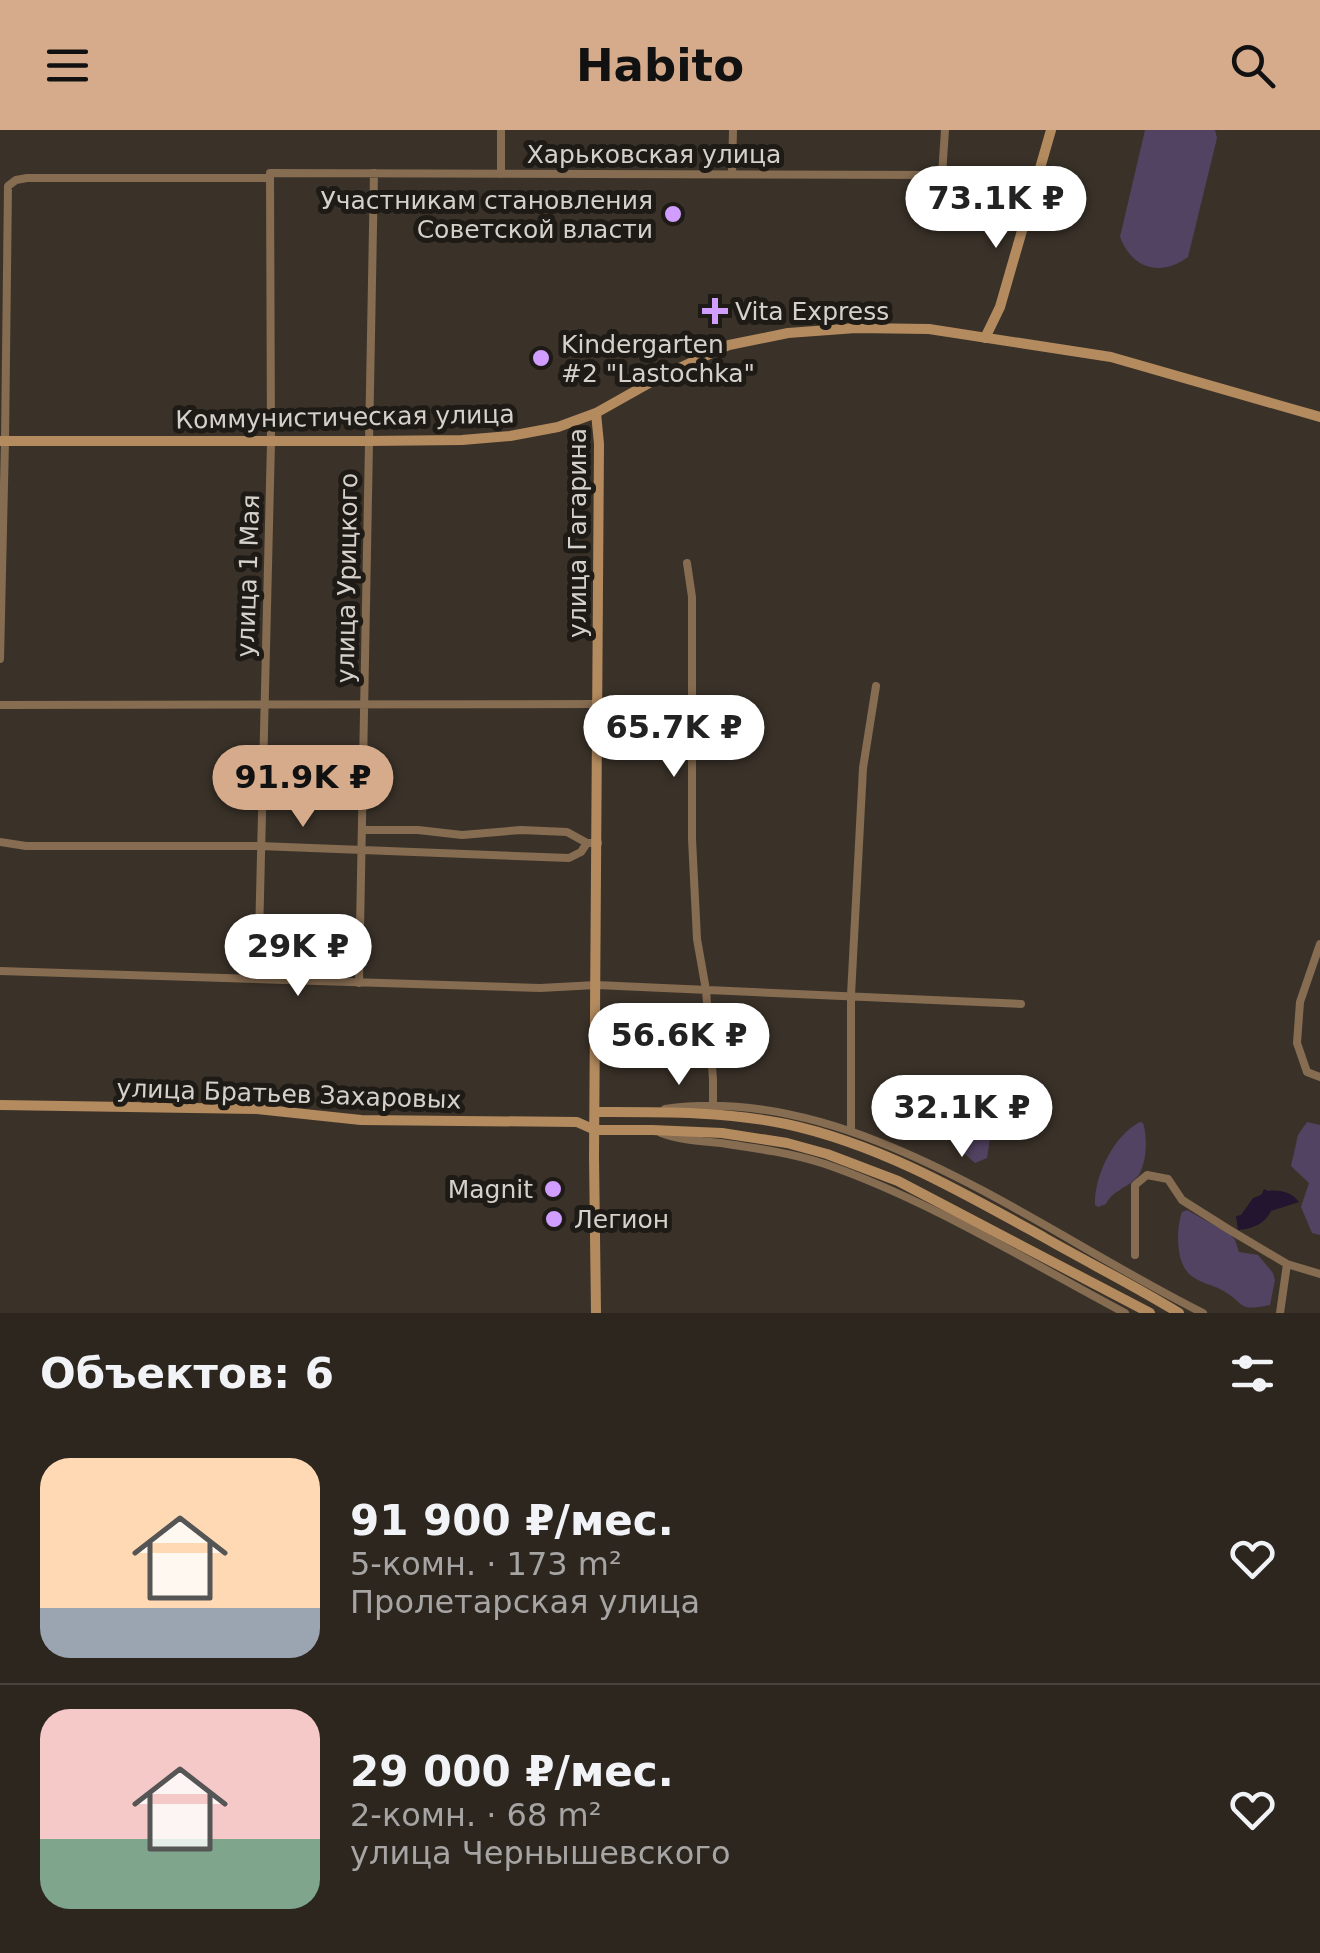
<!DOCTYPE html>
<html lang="ru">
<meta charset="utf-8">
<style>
:root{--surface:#2c261f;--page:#38322c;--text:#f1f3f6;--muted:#a6a5a4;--line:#48433d;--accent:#d6ab8b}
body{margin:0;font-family:"DejaVu Sans",sans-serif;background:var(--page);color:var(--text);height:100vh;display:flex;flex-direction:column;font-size:38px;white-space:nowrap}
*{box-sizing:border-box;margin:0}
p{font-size:32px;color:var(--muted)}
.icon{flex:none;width:55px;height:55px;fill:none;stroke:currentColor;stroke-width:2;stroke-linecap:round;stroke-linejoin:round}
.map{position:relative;height:1183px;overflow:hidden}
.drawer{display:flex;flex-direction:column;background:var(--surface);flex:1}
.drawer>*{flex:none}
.price{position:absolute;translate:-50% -85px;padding:0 22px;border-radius:35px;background:#fff;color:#222;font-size:32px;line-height:65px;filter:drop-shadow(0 2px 5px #0008)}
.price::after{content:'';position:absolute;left:50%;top:60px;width:30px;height:22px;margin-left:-15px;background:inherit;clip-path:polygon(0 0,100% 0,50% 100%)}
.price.active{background:var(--accent);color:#111}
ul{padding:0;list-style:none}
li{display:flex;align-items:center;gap:30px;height:250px;padding:0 40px}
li+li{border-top:2px solid var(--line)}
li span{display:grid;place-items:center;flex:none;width:280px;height:200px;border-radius:30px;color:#555}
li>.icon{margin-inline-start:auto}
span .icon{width:120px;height:120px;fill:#fffc;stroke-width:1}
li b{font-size:42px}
h2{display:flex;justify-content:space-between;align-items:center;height:120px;padding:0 40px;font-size:42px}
header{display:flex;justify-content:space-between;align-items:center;height:130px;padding:0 40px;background:var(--accent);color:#111;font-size:45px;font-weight:700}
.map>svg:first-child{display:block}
.green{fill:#534362}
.water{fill:#23142f}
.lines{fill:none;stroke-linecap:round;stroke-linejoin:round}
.street{stroke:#866c51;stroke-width:8}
.secondary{stroke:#b48b5f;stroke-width:10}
.poi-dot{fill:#d19dfe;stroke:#1e1a16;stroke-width:4}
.labels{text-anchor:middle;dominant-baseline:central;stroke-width:10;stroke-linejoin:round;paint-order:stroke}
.street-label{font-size:25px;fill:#d6d0cb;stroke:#1e1a16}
.poi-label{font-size:25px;fill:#d6d0cb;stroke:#1e1a16;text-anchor:start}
</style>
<header><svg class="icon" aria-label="menu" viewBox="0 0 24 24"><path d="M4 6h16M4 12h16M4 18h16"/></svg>Habito<svg class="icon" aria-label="search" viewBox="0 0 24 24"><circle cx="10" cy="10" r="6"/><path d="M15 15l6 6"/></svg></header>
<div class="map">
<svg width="1320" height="1183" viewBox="0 0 1320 1183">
<rect width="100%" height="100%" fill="#3a3229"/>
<path class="green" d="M 1145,0 L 1215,0 L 1217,8 L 1188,127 C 1161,147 1132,139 1120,107 Z
M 975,969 L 987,976 L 992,996 L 987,1028 L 975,1033 C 955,1015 949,1010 954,982 Z
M 1140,992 L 1143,993 C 1148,1007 1147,1037 1136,1048 C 1126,1059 1113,1060 1106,1074 L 1098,1077 L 1095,1075 C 1094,1046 1114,1005 1140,992 Z
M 1307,992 L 1320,995 L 1320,1105 L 1312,1103 L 1301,1077 L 1309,1053 L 1291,1036 L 1298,1005 Z
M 1187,1080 L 1230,1104 L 1235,1110 L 1239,1122 L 1258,1125 L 1273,1143 L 1275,1150 L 1270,1175 C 1236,1182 1247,1174 1222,1160 C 1213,1155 1201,1153 1193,1147 C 1175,1136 1176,1099 1182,1082 Z"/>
<path class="water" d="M 1264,1059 L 1268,1061 C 1279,1059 1292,1062 1299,1072 L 1271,1081 C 1265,1094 1252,1099 1238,1100 L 1236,1086 L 1241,1085 L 1253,1068 L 1261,1065 Z"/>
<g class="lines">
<path class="street" d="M 501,44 L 501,0
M 732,44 L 733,0
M 942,45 L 945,0
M 687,433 L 692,467 L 692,709 L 697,809 L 706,860 L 713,949 L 713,975
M 0,529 L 5,311 L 8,56 L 16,50 L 27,48 L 270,48
M 0,575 L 598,574
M 362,700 L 418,700 L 462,705 L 521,700 L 567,702 L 587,713
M 0,712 L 26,716 L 260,716 L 569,728 L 581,722 L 587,713 L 598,713
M 1320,814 L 1300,872 L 1297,913 L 1307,942 L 1320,947
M 0,841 L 540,858 L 596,855 L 1021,874
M 258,849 L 271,312 L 270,43 L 942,45 L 1037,49
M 359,853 L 374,43
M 665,979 C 852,951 1043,1104 1203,1183
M 851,1001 L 851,865 L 863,638 L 876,556
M 661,1003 C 680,1010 700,1011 721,1013 C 755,1018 791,1023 825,1034 C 929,1070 1027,1131 1125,1183
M 1135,1125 L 1135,1055 L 1147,1045 L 1168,1049 L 1182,1070 L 1228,1099 L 1287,1134 L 1320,1144
M 1280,1183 L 1287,1134"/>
<path class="secondary" d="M 985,208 L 1000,177 L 1051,0
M 596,283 L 599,314 L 594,1026 L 596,1183
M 0,311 L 369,311 L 462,310 L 510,306 L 558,297 L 596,283 L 660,247 L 729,215 L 788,203 L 856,198 L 929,199 L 1111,227 L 1320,287
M 0,975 L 257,979 L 361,990 L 577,992 L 595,1000 L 652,1000 L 722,1003 L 787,1013 L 827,1024 L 898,1051 L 1150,1183
M 595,982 C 659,982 723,981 786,994 C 879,1014 962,1062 1045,1108 C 1089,1133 1135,1156 1179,1183"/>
</g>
<g class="poi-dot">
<circle cx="673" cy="84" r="10"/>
<path d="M710 166h10v10h10v10h-10v10h-10v-10h-10v-10h10z"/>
<circle cx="541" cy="228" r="10"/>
<circle cx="553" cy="1059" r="10"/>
<circle cx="554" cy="1089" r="10"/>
</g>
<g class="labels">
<g class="street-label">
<text x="654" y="24">Харьковская улица</text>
<text transform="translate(345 287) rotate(-1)">Коммунистическая улица</text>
<text transform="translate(577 403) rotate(-90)">улица Гагарина</text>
<text transform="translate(248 446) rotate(-88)">улица 1 Мая</text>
<text transform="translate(347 448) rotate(-89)">улица Урицкого</text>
<text transform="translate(289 964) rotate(2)">улица Братьев Захаровых</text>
</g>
<g class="poi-label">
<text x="653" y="70" text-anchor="end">Участникам становления<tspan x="653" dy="29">Советской власти</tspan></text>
<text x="735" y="181">Vita Express</text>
<text x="561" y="214">Kindergarten<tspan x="561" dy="29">#2 "Lastochka"</tspan></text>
<text x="533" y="1059" text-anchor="end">Magnit</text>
<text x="574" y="1089">Легион</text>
</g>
</g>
</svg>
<b class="price" style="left:996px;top:121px">73.1K ₽</b>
<b class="price" style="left:674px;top:650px">65.7K ₽</b>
<b class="price active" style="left:303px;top:700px">91.9K ₽</b>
<b class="price" style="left:298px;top:869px">29K ₽</b>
<b class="price" style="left:679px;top:958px">56.6K ₽</b>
<b class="price" style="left:962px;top:1030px">32.1K ₽</b>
</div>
<section class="drawer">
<h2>Объектов: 6<svg class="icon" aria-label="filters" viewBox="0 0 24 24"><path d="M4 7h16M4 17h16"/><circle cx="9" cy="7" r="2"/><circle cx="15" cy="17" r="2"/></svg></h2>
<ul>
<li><span style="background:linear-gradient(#ffd9b3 75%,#9aa5b1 0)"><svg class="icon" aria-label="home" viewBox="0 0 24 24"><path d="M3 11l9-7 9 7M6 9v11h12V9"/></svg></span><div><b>91 900 ₽/мес.</b><p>5-комн. · 173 m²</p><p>Пролетарская улица</p></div><svg class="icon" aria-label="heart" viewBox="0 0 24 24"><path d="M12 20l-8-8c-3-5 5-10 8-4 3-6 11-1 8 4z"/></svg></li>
<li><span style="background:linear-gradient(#f6c9c9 65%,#7fa58c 0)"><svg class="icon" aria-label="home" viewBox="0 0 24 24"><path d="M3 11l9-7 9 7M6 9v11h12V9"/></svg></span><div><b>29 000 ₽/мес.</b><p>2-комн. · 68 m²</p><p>улица Чернышевского</p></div><svg class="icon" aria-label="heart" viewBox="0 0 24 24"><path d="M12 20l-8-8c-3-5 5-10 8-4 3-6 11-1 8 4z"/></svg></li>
</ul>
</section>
